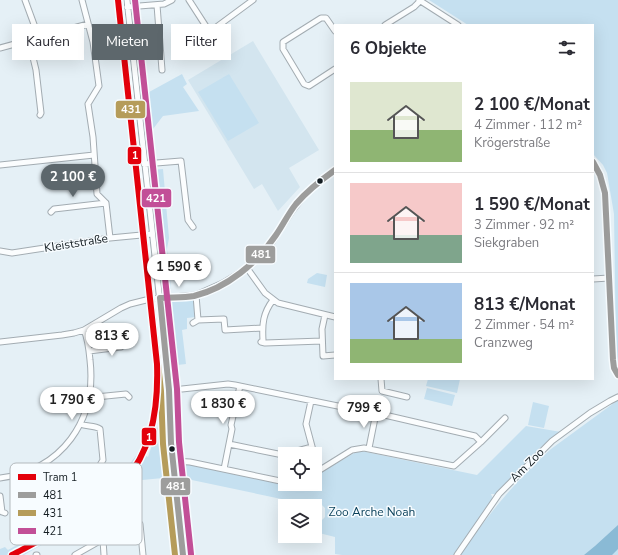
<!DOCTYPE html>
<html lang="de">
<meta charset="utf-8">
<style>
:root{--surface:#fff;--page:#f2f2f3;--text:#2b2b33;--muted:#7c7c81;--line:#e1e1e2;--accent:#5d676c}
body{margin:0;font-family:"Nunito Sans",sans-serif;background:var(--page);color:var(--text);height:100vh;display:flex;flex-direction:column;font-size:15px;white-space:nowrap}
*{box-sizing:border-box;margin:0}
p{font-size:13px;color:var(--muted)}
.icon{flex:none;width:22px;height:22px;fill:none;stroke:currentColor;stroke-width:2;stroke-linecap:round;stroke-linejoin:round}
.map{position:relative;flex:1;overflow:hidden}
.details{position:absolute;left:334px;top:24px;width:260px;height:356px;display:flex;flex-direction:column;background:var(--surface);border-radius:0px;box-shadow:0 4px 16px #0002}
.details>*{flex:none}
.hud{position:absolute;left:12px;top:24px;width:262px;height:36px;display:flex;gap:8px}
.buttons{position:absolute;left:278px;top:447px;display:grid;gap:8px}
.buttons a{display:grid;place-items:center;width:44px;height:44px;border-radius:0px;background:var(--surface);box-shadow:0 4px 16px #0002;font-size:20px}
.price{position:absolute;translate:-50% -34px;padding:0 9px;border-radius:14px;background:#fff;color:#222;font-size:13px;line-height:26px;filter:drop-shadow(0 1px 2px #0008)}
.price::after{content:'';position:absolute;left:50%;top:24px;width:12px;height:9px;margin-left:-6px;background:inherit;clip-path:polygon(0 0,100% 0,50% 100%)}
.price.current{background:var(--accent);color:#fff}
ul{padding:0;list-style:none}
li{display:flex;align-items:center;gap:12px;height:100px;padding:0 16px}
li+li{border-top:1px solid var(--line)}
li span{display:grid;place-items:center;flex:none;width:112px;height:80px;border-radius:0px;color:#555}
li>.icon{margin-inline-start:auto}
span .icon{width:48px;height:48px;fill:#fffc;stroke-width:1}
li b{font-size:17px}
h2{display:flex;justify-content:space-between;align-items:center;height:48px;padding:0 16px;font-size:17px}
.pill{padding:0 14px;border-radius:0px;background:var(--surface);box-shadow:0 4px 16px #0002;font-size:14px;line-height:36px}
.pill.current{background:var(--accent);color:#fff}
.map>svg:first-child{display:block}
.built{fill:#d3e5ef}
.green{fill:#c5e0f0}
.water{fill:#8abad5}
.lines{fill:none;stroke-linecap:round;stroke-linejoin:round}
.minor-casing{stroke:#a3acb2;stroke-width:7}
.minor{stroke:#fbfdfe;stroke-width:5}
.bus-1-casing{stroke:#f7fcff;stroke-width:9}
.bus-2-casing{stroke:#f7fcff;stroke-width:9}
.bus-3-casing{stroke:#f7fcff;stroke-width:9}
.bus-1{stroke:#9d9d9c;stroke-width:6}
.bus-2{stroke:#b59c5a;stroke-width:6}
.bus-3{stroke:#c24f97;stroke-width:6}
.tram-1-casing{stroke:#f7fcff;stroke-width:9}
.tram-1{stroke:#e3000b;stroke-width:6}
.bus-dot{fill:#141d22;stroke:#f7fcff;stroke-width:1.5}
.labels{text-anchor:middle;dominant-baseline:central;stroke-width:3;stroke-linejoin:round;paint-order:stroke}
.street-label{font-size:12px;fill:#141d22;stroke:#f7fcff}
.park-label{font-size:12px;fill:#083f59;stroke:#f7fcff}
.key{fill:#f7fcff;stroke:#b3b9bd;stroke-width:1}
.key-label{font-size:11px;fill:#141d22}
.line-badge{stroke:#f7fcff;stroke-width:1.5}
.badge-label{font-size:11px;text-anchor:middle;font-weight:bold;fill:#fff}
</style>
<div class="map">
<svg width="618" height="555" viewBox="0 0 618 555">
<rect width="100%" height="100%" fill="#e5f0f6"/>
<path class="built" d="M 253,41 L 319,150 L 289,168 L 300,187 L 278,211 L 262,184 L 254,189 L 188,80 Z"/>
<path class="green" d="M 429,0 L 618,0 L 618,363 L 616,350 L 614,214 L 607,173 L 603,165 L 593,154 L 593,25 L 468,25 Z
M 182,74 L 187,84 L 183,87 L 199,111 L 163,116 L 153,129 L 143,130 L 140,97 Z
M 229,74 L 259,123 L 228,141 L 198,92 Z
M 163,169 L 169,238 L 167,249 L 171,289 L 162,290 L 150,170 Z
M 317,273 L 327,275 L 325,287 L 307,283 L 308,279 Z
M 194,297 L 196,317 L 187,318 L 187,329 L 182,330 L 186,364 L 169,366 L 162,300 Z
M 428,379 L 460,379 L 457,393 L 426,386 Z
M 427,388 L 455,395 L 452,406 L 424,399 Z
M 162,389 L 168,389 L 182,555 L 172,555 L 163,478 L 132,481 L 119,495 L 104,507 L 87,519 L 24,555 L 0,555 L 0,549 L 5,547 L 8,550 L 85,507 L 121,475 L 139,452 L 148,457 C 156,434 164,413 162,389 Z
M 618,400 L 618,555 L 460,555 C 487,516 516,480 551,449 Z
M 533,402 L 549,406 L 544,428 L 528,425 Z
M 526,426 L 561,432 L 541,447 L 495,494 L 491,494 L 493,499 L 454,555 L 342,555 L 335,554 L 335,537 L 315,532 L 315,523 L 320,522 L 325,517 L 325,508 L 319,502 L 305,504 L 187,479 L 186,486 L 180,485 L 180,463 L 182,463 L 285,484 L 315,484 L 315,476 L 356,452 L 361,451 L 477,475 Z"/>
<path class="water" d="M 618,525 L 618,549 L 612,555 L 584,555 L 595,546 Z"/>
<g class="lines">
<defs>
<path id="minor" d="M 25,0 L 39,38
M 82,0 L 93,42 L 99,86 L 88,104 L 93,137 L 97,194 L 106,203 L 110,238
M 127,0 L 160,302 L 169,390 L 171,443 L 183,555
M 189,0 L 209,31 L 211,31 L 253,0
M 419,0 L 458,25
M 157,5 L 162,70
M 127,7 L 164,4 L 172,0
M 385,25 L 414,7 L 420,1
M 335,31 L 326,18 L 321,18 L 283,42 L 283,49 L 304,84 L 309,86 L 335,69
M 29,41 L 36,70 L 41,113 L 40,115
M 0,48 L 88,24
M 593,162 L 600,175 L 605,193 L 613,360 L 614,368 L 618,375
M 144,164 L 181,161 L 188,220 L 193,227
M 0,165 L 94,155
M 51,212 L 54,209 L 106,203
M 0,251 L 12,253 L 110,238 L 152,234
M 247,268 L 265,293 L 278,303 L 335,317
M 593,279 L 609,278
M 273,300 C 263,313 262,324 263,340 L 261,342 L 265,343 L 322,341
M 325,315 L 322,329 L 323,356 L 335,355
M 198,320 L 224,319 L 225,330 L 262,328
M 193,323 L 198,320 L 196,295
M 0,342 L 62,335 L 74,333 L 84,330 L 121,308 L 130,304 L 150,299 L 196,295 L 223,283 L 241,272 L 258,257 L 272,242 L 292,211 L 303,197 L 320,181 L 335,170
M 89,351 L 121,347 L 124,344
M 381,379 L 382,391 L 407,397
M 182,389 L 228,384 L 235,385 L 372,413 L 376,413 L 475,436 L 481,442 L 505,418
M 90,396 L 96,397 L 126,394 L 129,397
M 311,401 L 306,424 L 314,454
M 80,424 C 87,427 94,425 100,429 L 103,460 L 100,465
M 229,444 L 283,455 L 285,454
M 369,448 L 376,413
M 286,454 L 312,447
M 315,457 L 319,471
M 173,461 L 190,462 L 285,482
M 43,464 L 46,472 L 48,492 L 51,494
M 224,469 L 232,429 L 231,425 L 240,386
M 315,473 L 352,450 L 364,448 L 454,466 L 481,442
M 0,478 C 62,470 97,421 90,360 C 89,349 88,339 84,330
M 0,496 L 2,512 L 5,513
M 103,540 L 104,555
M 36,555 L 37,555
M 75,555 L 135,521 L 140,524 L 143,555
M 457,555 L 499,494 L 552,441 L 590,413 L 610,401 L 618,397"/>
</defs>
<use href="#minor" class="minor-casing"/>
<use href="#minor" class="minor"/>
<defs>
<path id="bus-1" d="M 593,162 L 600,175 L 605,193 L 613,360 L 614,368 L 618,375
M 160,298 L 169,390 L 171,443 L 183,555
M 160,298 C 171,297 183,298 194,296 C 227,288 257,263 276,235 C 283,225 288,214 296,204 C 307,191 321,180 335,170"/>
<path id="bus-2" d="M 119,1 L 161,391 L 163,444 L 175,555"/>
<path id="bus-3" d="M 135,0 L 177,389 L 179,442 L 191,554"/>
</defs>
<use href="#bus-1" class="bus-1-casing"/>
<use href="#bus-2" class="bus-2-casing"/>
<use href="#bus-3" class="bus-3-casing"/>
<use href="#bus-1" class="bus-1"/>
<use href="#bus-2" class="bus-2"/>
<use href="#bus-3" class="bus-3"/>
<defs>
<path id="tram-1" d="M 12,555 C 105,506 161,482 157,364 L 118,0"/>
</defs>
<use href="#tram-1" class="tram-1-casing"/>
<use href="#tram-1" class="tram-1"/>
</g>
<g class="bus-dot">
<circle cx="320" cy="181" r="3.5"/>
<circle cx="172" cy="449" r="3.5"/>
</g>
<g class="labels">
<g class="street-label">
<text transform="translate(76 243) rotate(-9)">Kleiststraße</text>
<text transform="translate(527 465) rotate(-45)">Am Zoo</text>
</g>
<g class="park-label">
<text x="372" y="512">Zoo Arche Noah</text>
</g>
</g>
<rect x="10" y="463" width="132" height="82" rx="6" class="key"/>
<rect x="18" y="474" width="18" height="6" fill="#e3000b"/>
<rect x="18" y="492" width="18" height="6" fill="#9d9d9c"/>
<rect x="18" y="510" width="18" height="6" fill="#b59c5a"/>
<rect x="18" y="528" width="18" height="6" fill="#c24f97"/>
<g class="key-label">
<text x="43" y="481">Tram 1</text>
<text x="43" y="499">481</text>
<text x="43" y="517">431</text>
<text x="43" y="535">421</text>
</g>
<g class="line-badge">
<rect x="115" y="100" width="31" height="19" rx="4" fill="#b59c5a"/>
<rect x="127" y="146" width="15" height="19" rx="4" fill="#e3000b"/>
<rect x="141" y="188" width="31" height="20" rx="4" fill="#c24f97"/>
<rect x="245" y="245" width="31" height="19" rx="4" fill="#9d9d9c"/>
<rect x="141" y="427" width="16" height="19" rx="4" fill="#e3000b"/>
<rect x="160" y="477" width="31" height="19" rx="4" fill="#9d9d9c"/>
</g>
<g class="badge-label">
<text x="131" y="113">431</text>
<text x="135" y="159">1</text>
<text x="156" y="202">421</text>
<text x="261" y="258">481</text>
<text x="149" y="441">1</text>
<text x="176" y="490">481</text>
</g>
</svg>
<div class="buttons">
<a><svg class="icon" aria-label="locate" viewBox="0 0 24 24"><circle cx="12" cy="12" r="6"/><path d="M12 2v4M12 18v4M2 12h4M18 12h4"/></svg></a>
<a><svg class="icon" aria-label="layers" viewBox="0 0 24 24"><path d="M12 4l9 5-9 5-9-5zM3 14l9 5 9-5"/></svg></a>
</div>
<b class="price current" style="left:73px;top:198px">2 100 €</b>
<b class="price" style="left:179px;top:288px">1 590 €</b>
<b class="price" style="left:112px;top:357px">813 €</b>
<b class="price" style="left:72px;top:421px">1 790 €</b>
<b class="price" style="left:223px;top:425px">1 830 €</b>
<b class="price" style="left:364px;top:429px">799 €</b>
<div class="hud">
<a class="pill">Kaufen</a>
<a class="pill current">Mieten</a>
<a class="pill">Filter</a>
</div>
<section class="details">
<h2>6 Objekte<svg class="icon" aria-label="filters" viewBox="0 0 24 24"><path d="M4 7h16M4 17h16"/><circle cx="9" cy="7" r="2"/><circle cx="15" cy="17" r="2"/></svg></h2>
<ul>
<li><span style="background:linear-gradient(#dfe7d0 60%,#8fb573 0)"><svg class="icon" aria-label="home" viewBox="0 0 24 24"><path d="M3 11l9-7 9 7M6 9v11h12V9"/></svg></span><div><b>2 100 €/Monat</b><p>4 Zimmer · 112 m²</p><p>Krögerstraße</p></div></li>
<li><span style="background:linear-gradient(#f6c9c9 65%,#7fa58c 0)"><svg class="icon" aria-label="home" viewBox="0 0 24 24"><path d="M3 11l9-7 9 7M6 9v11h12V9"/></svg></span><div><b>1 590 €/Monat</b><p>3 Zimmer · 92 m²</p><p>Siekgraben</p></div></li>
<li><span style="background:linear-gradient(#a9c7e8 70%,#8fb573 0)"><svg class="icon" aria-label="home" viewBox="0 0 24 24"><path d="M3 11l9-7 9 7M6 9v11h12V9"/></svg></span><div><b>813 €/Monat</b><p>2 Zimmer · 54 m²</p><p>Cranzweg</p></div></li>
</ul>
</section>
</div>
